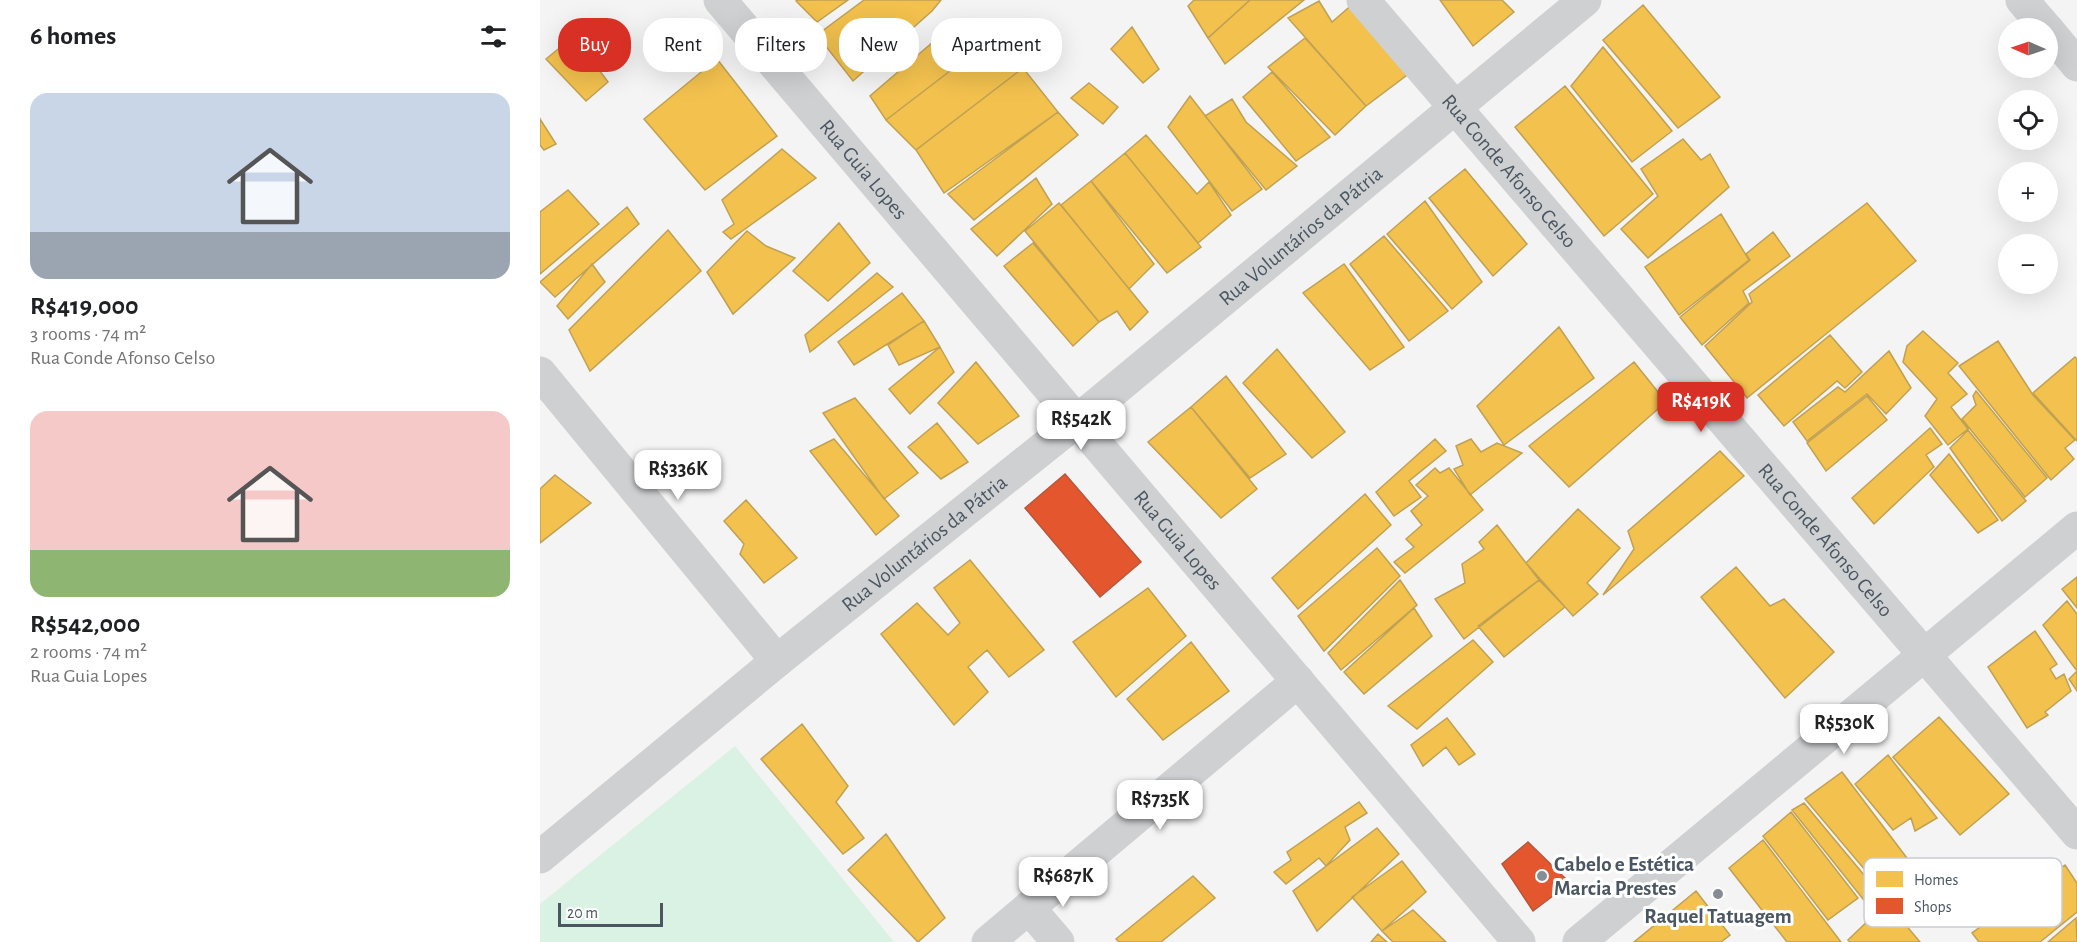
<!DOCTYPE html>
<meta charset="utf-8">
<style>
:root{--surface:#fff;--page:#f2f2f2;--text:#202124;--muted:#757577;--accent:#d93025}
body{margin:0;font-family:"Alegreya Sans",sans-serif;background:var(--page);color:var(--text);height:100vh;display:flex;flex-direction:column;font-size:22px;white-space:nowrap}
*{box-sizing:border-box;margin:0}
p{font-size:20px;color:var(--muted)}
.icon{flex:none;width:33px;height:33px;fill:none;stroke:currentColor;stroke-width:2;stroke-linecap:round;stroke-linejoin:round}
.map{position:relative;flex:1;overflow:hidden}
.panel{display:flex;flex-direction:column;background:var(--surface);width:540px}
.panel>*{flex:none}
.hud{position:absolute;left:18px;top:18px;width:570px;height:54px;display:flex;gap:12px}
.needle{width:39px;rotate:272deg}
.fabs{position:absolute;left:1458px;top:18px;display:grid;gap:12px}
.fabs a{display:grid;place-items:center;width:60px;height:60px;border-radius:50%;background:var(--surface);box-shadow:0 6px 24px #0002;font-size:30px}
.scale{position:absolute;left:18px;bottom:15px;width:105px;box-sizing:border-box;padding-left:6px;border:3px solid #4a5661;border-top:0;font-size:16px;line-height:21px;white-space:nowrap;color:#4a5661;-webkit-text-stroke:4px #fff;paint-order:stroke}
.price{position:absolute;translate:-50% -51px;padding:0 14px;border-radius:12px;background:#fff;color:#222;font-size:20px;line-height:39px;filter:drop-shadow(0 2px 3px #0008)}
.price::after{content:'';position:absolute;left:50%;top:36px;width:18px;height:14px;margin-left:-9px;background:inherit;clip-path:polygon(0 0,100% 0,50% 100%)}
.price.on{background:var(--accent);color:#fff}
ul{padding:0;list-style:none}
li{display:grid;align-content:center;gap:12px;height:318px;padding:0 30px}
li span{display:grid;place-items:center;height:186px;border-radius:18px;color:#555}
li>.icon{margin-inline-start:auto}
span .icon{width:108px;height:108px;fill:#fffc;stroke-width:1}
li b{font-size:26px}
h2{display:flex;justify-content:space-between;align-items:center;height:72px;padding:0 30px;font-size:26px}
.pill{padding:0 21px;border-radius:24px;background:var(--surface);box-shadow:0 6px 24px #0002;font-size:21px;line-height:54px}
.pill.on{background:var(--accent);color:#fff}
main{display:flex;flex:1;min-height:0}
.map>svg:first-child{display:block}
.green{fill:#d9f2e3}
.homes{fill:#f2c14e;stroke:#c0a154;stroke-width:1.5}
.shops{fill:#e4572e;stroke:#b6573d;stroke-width:1.5}
.lines{fill:none;stroke-linecap:round;stroke-linejoin:round}
.minor{stroke:#ced0d2;stroke-width:33}
.tertiary{stroke:#ced0d2;stroke-width:33}
.poi-dot{fill:#868d94;stroke:#fff;stroke-width:2}
.labels{text-anchor:middle;dominant-baseline:central;stroke-width:6;stroke-linejoin:round;paint-order:stroke}
.street-label{font-size:21px;fill:#4a5661;stroke:#fff}
.poi-label{font-size:21px;font-weight:bold;fill:#4a5661;stroke:#fff;text-anchor:start}
.key{fill:#fff;stroke:#c9ccd0;stroke-width:1.5}
.key-label{font-size:16px;fill:#4a5661}
</style>
<main>
<section class="panel">
<h2>6 homes<svg class="icon" aria-label="filters" viewBox="0 0 24 24"><path d="M4 7h16M4 17h16"/><circle cx="9" cy="7" r="2"/><circle cx="15" cy="17" r="2"/></svg></h2>
<ul>
<li><span style="background:linear-gradient(#c9d6e8 75%,#9aa5b1 0)"><svg class="icon" aria-label="home" viewBox="0 0 24 24"><path d="M3 11l9-7 9 7M6 9v11h12V9"/></svg></span><div><b>R$419,000</b><p>3 rooms · 74 m²</p><p>Rua Conde Afonso Celso</p></div></li>
<li><span style="background:linear-gradient(#f6c9c9 75%,#8fb573 0)"><svg class="icon" aria-label="home" viewBox="0 0 24 24"><path d="M3 11l9-7 9 7M6 9v11h12V9"/></svg></span><div><b>R$542,000</b><p>2 rooms · 74 m²</p><p>Rua Guia Lopes</p></div></li>
</ul>
</section>
<div class="map">
<svg width="1537" height="942" viewBox="0 0 1537 942">
<rect width="100%" height="100%" fill="#f4f4f4"/>
<path class="green" d="M 195,746 L 354,942 L 0,942 L 0,904 Z"/>
<path class="homes" d="M 258,0 L 308,0 L 277,22 L 256,1 Z
M 324,0 L 401,0 L 392,11 L 313,81 L 277,35 Z
M 654,0 L 710,0 L 668,38 L 648,6 Z
M 710,0 L 764,0 L 685,64 L 668,38 Z
M 900,0 L 962,0 L 974,12 L 933,46 Z
M 779,1 L 792,22 L 815,2 L 871,72 L 826,106 L 748,18 Z
M 1103,5 L 1180,97 L 1138,128 L 1063,40 Z
M 414,24 L 436,51 L 346,120 L 330,96 Z
M 592,27 L 619,69 L 603,83 L 571,49 Z
M 34,36 L 68,82 L 46,101 L 6,59 Z
M 765,38 L 826,106 L 795,135 L 728,67 Z
M 448,42 L 483,68 L 376,150 L 346,120 Z
M 1063,47 L 1132,131 L 1092,162 L 1031,86 Z
M 177,59 L 237,136 L 165,190 L 104,119 Z
M 483,68 L 518,112 L 404,193 L 376,150 Z
M 732,72 L 790,137 L 756,161 L 703,97 Z
M 549,83 L 578,107 L 563,124 L 531,98 Z
M 1025,86 L 1113,194 L 1064,236 L 975,127 Z
M 650,96 L 722,189 L 692,211 L 628,127 Z
M 692,99 L 706,122 L 757,166 L 726,190 L 665,116 Z
M 518,112 L 538,135 L 434,220 L 408,194 Z
M 0,119 L 16,144 L 4,150 L 0,145 Z
M 606,135 L 657,194 L 669,182 L 691,215 L 658,243 L 585,153 Z
M 1143,139 L 1161,160 L 1170,154 L 1189,187 L 1108,258 L 1081,229 L 1118,196 L 1101,169 Z
M 242,149 L 276,178 L 191,239 L 183,232 L 194,224 L 182,200 Z
M 585,153 L 661,247 L 627,273 L 551,181 Z
M 925,169 L 987,244 L 953,276 L 889,198 Z
M 496,178 L 512,204 L 457,256 L 431,229 Z
M 551,181 L 614,264 L 589,289 L 521,205 Z
M 28,190 L 59,224 L 0,274 L 0,212 Z
M 885,201 L 942,282 L 912,309 L 847,234 Z
M 519,203 L 608,312 L 590,330 L 577,311 L 559,322 L 485,231 Z
M 1327,203 L 1376,261 L 1207,398 L 1165,346 L 1212,302 L 1209,294 Z
M 87,207 L 99,224 L 15,297 L 0,282 Z
M 1181,214 L 1209,260 L 1139,315 L 1105,267 Z
M 299,223 L 330,263 L 288,301 L 253,271 Z
M 128,230 L 161,271 L 50,371 L 29,330 Z
M 207,231 L 226,246 L 255,258 L 193,314 L 167,272 Z
M 1233,232 L 1250,256 L 1203,291 L 1209,303 L 1162,345 L 1140,317 L 1210,260 L 1206,254 Z
M 844,236 L 908,311 L 869,341 L 810,264 Z
M 493,243 L 559,322 L 533,346 L 464,266 Z
M 52,264 L 65,282 L 28,319 L 17,306 Z
M 804,264 L 864,347 L 830,370 L 763,293 Z
M 337,273 L 353,287 L 270,352 L 265,335 Z
M 362,293 L 384,321 L 314,365 L 298,342 Z
M 384,321 L 400,347 L 359,365 L 348,345 Z
M 1019,327 L 1054,378 L 964,445 L 937,406 Z
M 1383,331 L 1418,363 L 1408,373 L 1427,394 L 1411,407 L 1428,429 L 1408,445 L 1385,416 L 1397,399 L 1363,362 L 1367,346 Z
M 1290,335 L 1322,372 L 1305,388 L 1297,381 L 1244,426 L 1218,395 Z
M 1458,341 L 1493,395 L 1535,440 L 1525,448 L 1534,459 L 1511,480 L 1419,366 Z
M 400,347 L 414,372 L 370,414 L 349,389 Z
M 737,349 L 805,432 L 772,458 L 703,383 Z
M 1349,351 L 1371,388 L 1346,414 L 1327,394 L 1267,441 L 1253,422 L 1298,387 L 1305,392 Z
M 1535,357 L 1537,359 L 1537,441 L 1493,393 Z
M 436,362 L 479,416 L 438,444 L 398,403 Z
M 1094,362 L 1126,402 L 1029,487 L 989,446 Z
M 686,376 L 746,454 L 710,478 L 651,407 Z
M 1436,391 L 1507,478 L 1485,497 L 1422,419 L 1436,405 L 1433,396 Z
M 1327,396 L 1347,420 L 1286,471 L 1267,443 Z
M 315,398 L 378,473 L 344,499 L 283,413 Z
M 651,407 L 717,489 L 681,518 L 608,442 Z
M 397,423 L 428,462 L 401,479 L 368,447 Z
M 1390,428 L 1402,444 L 1386,455 L 1394,467 L 1334,524 L 1312,498 Z
M 1428,430 L 1486,501 L 1462,521 L 1410,448 Z
M 294,439 L 359,516 L 336,535 L 270,451 Z
M 895,439 L 906,451 L 869,481 L 881,497 L 854,516 L 836,492 Z
M 931,439 L 941,452 L 957,443 L 982,453 L 930,495 L 914,469 L 923,465 L 916,446 Z
M 1180,451 L 1204,476 L 1063,595 L 1094,549 L 1088,531 Z
M 1409,454 L 1458,520 L 1438,533 L 1390,475 Z
M 895,468 L 900,473 L 909,468 L 943,510 L 865,573 L 854,562 L 874,547 L 866,539 L 882,525 L 871,511 L 888,496 L 876,485 Z
M 15,475 L 51,503 L 0,543 L 0,489 Z
M 825,494 L 851,525 L 758,609 L 732,578 Z
M 206,500 L 257,558 L 224,583 L 200,554 L 204,544 L 184,521 Z
M 1038,509 L 1080,548 L 1047,583 L 1058,594 L 1033,616 L 986,563 Z
M 957,525 L 999,580 L 924,639 L 895,599 L 925,583 L 922,564 L 944,549 L 939,542 Z
M 837,548 L 860,576 L 784,651 L 758,616 Z
M 430,560 L 504,650 L 469,677 L 447,650 L 428,667 L 448,692 L 414,725 L 341,634 L 377,603 L 408,635 L 420,623 L 394,588 Z
M 1196,567 L 1230,606 L 1244,599 L 1294,652 L 1245,698 L 1161,597 Z
M 1537,577 L 1537,608 L 1522,589 Z
M 860,580 L 877,605 L 801,670 L 788,653 Z
M 999,580 L 1025,607 L 964,657 L 938,626 Z
M 608,588 L 646,636 L 576,697 L 533,642 Z
M 1527,601 L 1537,614 L 1537,671 L 1503,625 Z
M 874,608 L 892,636 L 824,694 L 804,672 Z
M 1495,631 L 1517,664 L 1510,669 L 1516,679 L 1524,674 L 1531,691 L 1505,712 L 1508,715 L 1487,728 L 1448,667 Z
M 933,640 L 953,662 L 877,729 L 848,706 Z
M 651,642 L 689,691 L 623,740 L 587,699 Z
M 1537,671 L 1537,691 L 1529,679 Z
M 1399,717 L 1469,794 L 1420,835 L 1353,757 Z
M 907,718 L 935,754 L 919,765 L 906,747 L 883,766 L 871,745 Z
M 262,724 L 308,786 L 296,802 L 324,838 L 303,854 L 221,759 Z
M 1348,755 L 1397,818 L 1375,831 L 1371,818 L 1353,830 L 1315,784 Z
M 1302,772 L 1379,874 L 1352,902 L 1265,799 Z
M 819,802 L 827,813 L 805,827 L 810,840 L 786,866 L 779,858 L 746,884 L 734,872 L 751,860 L 747,852 Z
M 1264,803 L 1380,942 L 1310,942 L 1308,940 L 1335,914 L 1252,810 Z
M 1251,812 L 1318,898 L 1288,920 L 1223,836 Z
M 837,828 L 859,854 L 777,931 L 753,891 Z
M 346,834 L 405,918 L 378,942 L 308,870 Z
M 1223,840 L 1301,942 L 1247,942 L 1189,868 Z
M 862,861 L 886,892 L 842,931 L 812,897 Z
M 1525,865 L 1537,883 L 1537,912 L 1500,942 L 1439,942 L 1432,933 Z
M 653,876 L 675,898 L 621,942 L 579,942 L 576,939 Z
M 1156,891 L 1190,935 L 1181,942 L 1094,942 Z
M 873,910 L 906,942 L 853,942 L 842,931 Z
M 1536,918 L 1537,942 L 1508,942 Z
M 838,934 L 847,942 L 831,942 Z"/>
<path class="shops" d="M 525,474 L 601,562 L 560,597 L 485,508 Z
M 988,842 L 1030,883 L 993,911 L 962,864 Z"/>
<g class="lines">
<g class="minor">
<path id="s1" d="M 180,0 L 979,942"/>
<path id="s2" d="M 823,0 L 1537,833"/>
<path d="M 1482,0 L 1506,28"/>
<path d="M 1508,30 L 1537,65"/>
<path d="M 0,373 L 237,661"/>
<path id="s3" d="M 0,857 L 237,661 L 537,421 L 1045,0"/>
<path d="M 489,908 L 518,942"/>
<path d="M 448,942 L 758,681"/>
</g>
<path class="tertiary" d="M 1039,942 L 1537,528"/>
</g>
<g class="poi-dot">
<circle cx="1002" cy="876" r="6"/>
<circle cx="1178" cy="894" r="6"/>
</g>
<g class="labels">
<g class="street-label">
<text stroke="none"><textPath href="#s1" startOffset="222">Rua Guia Lopes</textPath></text>
<text stroke="none"><textPath href="#s2" startOffset="225">Rua Conde Afonso Celso</textPath></text>
<text stroke="none"><textPath href="#s3" startOffset="982">Rua Voluntários da Pátria</textPath></text>
<text stroke="none"><textPath href="#s1" startOffset="708">Rua Guia Lopes</textPath></text>
<text stroke="none"><textPath href="#s2" startOffset="711">Rua Conde Afonso Celso</textPath></text>
<text stroke="none"><textPath href="#s3" startOffset="496">Rua Voluntários da Pátria</textPath></text>
</g>
<g class="poi-label">
<text x="1014" y="864">Cabelo e Estética<tspan x="1014" dy="24">Marcia Prestes</tspan></text>
<text x="1178" y="916" text-anchor="middle">Raquel Tatuagem</text>
</g>
</g>
<rect x="1324" y="858" width="198" height="69" rx="9" class="key"/>
<rect x="1336" y="871" width="27" height="16" fill="#f2c14e"/>
<rect x="1336" y="898" width="27" height="16" fill="#e4572e"/>
<g class="key-label">
<text x="1374" y="885">Homes</text>
<text x="1374" y="912">Shops</text>
</g>
</svg>
<div class="fabs">
<a><svg class="needle" viewBox="-14 -14 28 28"><path d="M0-13l5 13h-10z" fill="#e53935"/><path d="M0 13l5-13h-10z" fill="#757577"/></svg></a>
<a><svg class="icon" aria-label="locate" viewBox="0 0 24 24"><circle cx="12" cy="12" r="6"/><path d="M12 2v4M12 18v4M2 12h4M18 12h4"/></svg></a>
<a>+</a>
<a>−</a>
</div>
<div class="scale">20 m</div>
<b class="price on" style="left:1161px;top:433px">R$419K</b>
<b class="price" style="left:541px;top:451px">R$542K</b>
<b class="price" style="left:138px;top:501px">R$336K</b>
<b class="price" style="left:1304px;top:755px">R$530K</b>
<b class="price" style="left:620px;top:831px">R$735K</b>
<b class="price" style="left:523px;top:908px">R$687K</b>
<div class="hud">
<a class="pill on">Buy</a>
<a class="pill">Rent</a>
<a class="pill">Filters</a>
<a class="pill">New</a>
<a class="pill">Apartment</a>
</div>
</div>
</main>
